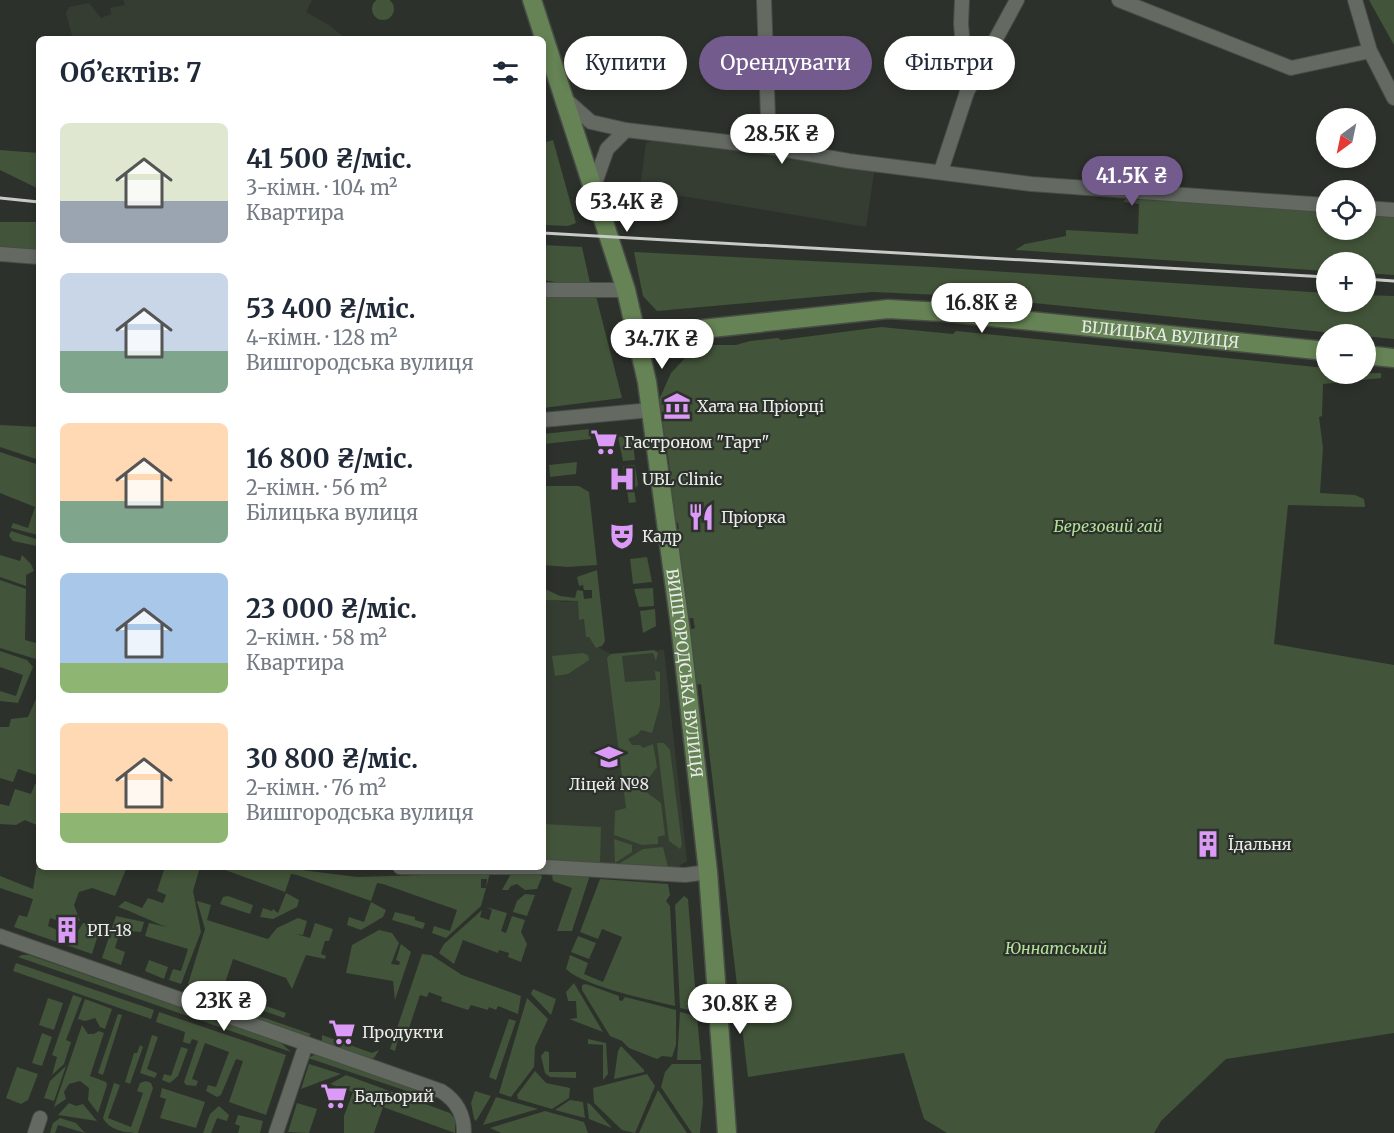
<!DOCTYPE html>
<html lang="uk">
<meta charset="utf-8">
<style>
:root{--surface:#fff;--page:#f2f2f3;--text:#1f2937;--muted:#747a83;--accent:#735c8d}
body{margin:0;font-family:Merriweather,serif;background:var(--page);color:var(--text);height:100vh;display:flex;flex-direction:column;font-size:22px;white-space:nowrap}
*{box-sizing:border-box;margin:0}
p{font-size:20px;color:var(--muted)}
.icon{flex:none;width:33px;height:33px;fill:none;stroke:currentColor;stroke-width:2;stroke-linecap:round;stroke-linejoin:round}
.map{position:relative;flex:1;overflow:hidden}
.drawer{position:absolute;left:36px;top:36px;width:510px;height:834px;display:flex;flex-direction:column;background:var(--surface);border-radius:9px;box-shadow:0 3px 9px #0003}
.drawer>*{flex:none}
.banner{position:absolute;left:564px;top:36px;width:570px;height:54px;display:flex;gap:12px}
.needle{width:39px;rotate:213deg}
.fabs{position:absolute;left:1316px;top:108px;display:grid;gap:12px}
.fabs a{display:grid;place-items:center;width:60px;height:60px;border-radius:50%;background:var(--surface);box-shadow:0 3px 9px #0003;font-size:30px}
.price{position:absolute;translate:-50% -51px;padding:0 14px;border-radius:21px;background:#fff;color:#222;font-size:20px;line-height:39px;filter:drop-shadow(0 2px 3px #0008)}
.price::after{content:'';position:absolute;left:50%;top:36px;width:18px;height:14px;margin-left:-9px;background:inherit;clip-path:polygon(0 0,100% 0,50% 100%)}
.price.active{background:var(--accent);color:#fff}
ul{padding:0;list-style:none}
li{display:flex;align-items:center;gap:18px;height:150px;padding:0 24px}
li span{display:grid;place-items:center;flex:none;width:168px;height:120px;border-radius:9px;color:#555}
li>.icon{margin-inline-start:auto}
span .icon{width:72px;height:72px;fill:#fffc;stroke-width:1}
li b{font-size:26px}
h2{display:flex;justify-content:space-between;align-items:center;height:72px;padding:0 24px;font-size:26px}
.tag{padding:0 21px;border-radius:27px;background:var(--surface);box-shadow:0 3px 9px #0003;font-size:21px;line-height:54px}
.tag.active{background:var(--accent);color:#fff}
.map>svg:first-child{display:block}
.built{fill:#353d32}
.green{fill:#425439}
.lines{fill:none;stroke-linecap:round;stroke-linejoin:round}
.minor-casing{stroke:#484c47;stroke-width:16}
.major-casing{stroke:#484c47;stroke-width:21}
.minor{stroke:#646962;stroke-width:14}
.major{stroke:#658354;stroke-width:18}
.rail{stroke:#c7cac6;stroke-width:3}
.labels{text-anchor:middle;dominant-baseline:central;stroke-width:4.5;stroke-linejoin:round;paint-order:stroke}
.street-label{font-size:16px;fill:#e9ece8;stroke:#2d312b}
.poi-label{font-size:16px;fill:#e9ece8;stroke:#2d312b;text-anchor:start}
.park-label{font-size:16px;font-style:italic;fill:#b2e298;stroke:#2d312b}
</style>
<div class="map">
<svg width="1394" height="1133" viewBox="0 0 1394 1133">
<rect width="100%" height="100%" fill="#2d312b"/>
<path class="built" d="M 123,0 L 312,0 L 306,12 L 329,25 L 346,39 L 73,39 L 66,13 L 69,7 L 89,3 L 101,18 L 111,14 L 110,8 L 125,5 Z
M 662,137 L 875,166 L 866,227 L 682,196 L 639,196 L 646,143 Z
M 593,598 L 598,647 L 611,654 L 664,650 L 687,861 L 673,870 L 543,859 L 543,599 L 566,602 Z"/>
<path class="green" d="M372 9a11 11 0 1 1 22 0a11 11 0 1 1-22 0Z
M 1369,0 L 1394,0 L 1394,45 Z
M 553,140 L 576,223 L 568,226 L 543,225 L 543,143 Z
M 0,150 L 39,153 L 39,189 L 0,170 Z
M 1125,199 L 1326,209 L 1326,230 L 1365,230 L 1365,211 L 1394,213 L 1394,275 L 1365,273 L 1365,262 L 1326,262 L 1326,271 L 1015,250 L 1025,244 L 1066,236 L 1066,230 L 1138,234 L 1139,204 L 1124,202 Z
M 0,222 L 39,222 L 39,253 L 0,250 Z
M 543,245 L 582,247 L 590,283 L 574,285 L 543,280 Z
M 634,252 L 932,267 L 1326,293 L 1326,302 L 1365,302 L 1365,295 L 1394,296 L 1394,339 L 963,296 L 872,292 L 657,311 L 643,296 Z
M 543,294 L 596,296 L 622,398 L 543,408 Z
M 881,327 L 953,334 L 956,331 L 1326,368 L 1326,374 L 1381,373 L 1381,378 L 1323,384 L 1322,416 L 1319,417 L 1323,448 L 1320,493 L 1355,495 L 1364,499 L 1365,507 L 1288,505 L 1274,644 L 1394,665 L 1394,1033 L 1226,1059 L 1161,1121 L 1154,1133 L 947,1133 L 924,1119 L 904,1053 L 748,1077 L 701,684 L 694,685 L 686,631 L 695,628 L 693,618 L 685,618 L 675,529 L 679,529 L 678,523 L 675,522 L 669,462 L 659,400 L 671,373 L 687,356 L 702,347 L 714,345 L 736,345 L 750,341 L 778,338 L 781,340 Z
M 0,425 L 39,427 L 39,460 L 0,447 Z
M 590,429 L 591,439 L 543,444 L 543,434 Z
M 632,435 L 635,460 L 623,461 L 618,437 Z
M 0,452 L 39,465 L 38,535 L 11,528 L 13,523 L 28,528 L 35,507 L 0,493 Z
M 577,462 L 576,474 L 550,477 L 549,465 Z
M 635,465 L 638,485 L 634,489 L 636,502 L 629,503 L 623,466 Z
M 543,486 L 579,486 L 589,492 L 597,565 L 567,567 L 543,565 Z
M 11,531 L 39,540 L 37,546 L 13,541 L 9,536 Z
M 0,555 L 20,561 L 22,555 L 31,564 L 34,571 L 26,575 L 26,586 L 0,577 Z
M 647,557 L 652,582 L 633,584 L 630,559 Z
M 597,570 L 605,641 L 602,646 L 596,648 L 589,637 L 586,637 L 584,619 L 579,620 L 578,601 L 543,600 L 543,588 L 560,596 L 575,598 L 577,590 L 583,591 L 584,599 L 592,598 L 592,590 L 584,590 L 583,585 L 579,586 L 577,577 Z
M 0,580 L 26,589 L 25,640 L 36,643 L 39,660 L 0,648 Z
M 653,588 L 654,606 L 639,607 L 634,589 Z
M 655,609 L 656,626 L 643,633 L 640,611 Z
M 654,650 L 658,653 L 656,661 L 653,653 L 622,656 L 625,682 L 656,680 L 655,671 L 660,672 L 660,705 L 652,733 L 641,730 L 638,734 L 628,739 L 632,745 L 640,745 L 643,748 L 653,744 L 657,767 L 641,788 L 661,803 L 665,835 L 658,837 L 658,844 L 642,845 L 614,835 L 615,811 L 626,808 L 607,658 L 611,654 Z
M 0,651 L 27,660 L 33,667 L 18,703 L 0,701 L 0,691 L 16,696 L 23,675 L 0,667 Z
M 583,653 L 588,655 L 589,660 L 568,674 L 555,676 L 552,656 Z
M 39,692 L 37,775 L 18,769 L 13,782 L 0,778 L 0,727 L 9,727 L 11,719 L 28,717 Z
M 657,743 L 664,743 L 670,750 L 682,845 L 680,849 L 669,841 Z
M 35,784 L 39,785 L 39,826 L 25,820 L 16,825 L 0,824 L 0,804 L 9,806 L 15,789 L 31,794 Z
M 543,824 L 601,827 L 600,862 L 599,864 L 543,862 Z
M 614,839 L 632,845 L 632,852 L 615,863 Z
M 663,847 L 668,867 L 617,865 L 643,849 Z
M 39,854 L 39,867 L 127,867 L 115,896 L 92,888 L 79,892 L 74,905 L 80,921 L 71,918 L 68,924 L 50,918 L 48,926 L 74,937 L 83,923 L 95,925 L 98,935 L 92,954 L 14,927 L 19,915 L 27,917 L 33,899 L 0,888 L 0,876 L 33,889 Z
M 156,867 L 200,867 L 193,891 L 201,932 L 181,984 L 169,980 L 173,969 L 181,971 L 188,949 L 145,936 L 149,923 L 167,927 C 150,921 136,913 118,907 L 125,901 L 142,908 L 148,898 L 163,903 L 166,895 L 157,891 L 164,870 Z
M 217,867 L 278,867 L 357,877 L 490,873 L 486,888 L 487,879 L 481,879 L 481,888 L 486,888 L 481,906 L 446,938 L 432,933 L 434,926 L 450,931 L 457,910 L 383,884 L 377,883 L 371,901 L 297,875 L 291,874 L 285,892 Z
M 512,872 L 540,873 L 542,877 L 537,889 L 525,890 L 517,884 L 511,886 L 508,890 L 502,890 Z
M 555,873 L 587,876 L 589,878 L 572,931 L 557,931 L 572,888 L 553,881 L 552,876 Z
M 600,879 L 668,884 L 670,895 L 666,901 L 670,906 L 675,1006 C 650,1000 583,986 566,969 L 570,955 L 588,963 L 584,974 L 603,982 L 622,937 L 602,929 L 598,939 L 580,932 Z
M 286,893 L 299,900 L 297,907 L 273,919 L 260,917 L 263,908 L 272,911 L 273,909 L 278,913 Z
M 525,894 L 535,895 L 527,916 L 513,912 L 517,901 Z
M 228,896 L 253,905 L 250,914 L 220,904 L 223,897 Z
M 684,896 L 688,899 L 697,1012 L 680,1008 L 675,905 Z
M 197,901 L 211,905 L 207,920 L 268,939 L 277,928 L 298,918 L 307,921 L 303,935 L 296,934 L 310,938 L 315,923 L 333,929 L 329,941 L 325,941 L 321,954 L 326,956 L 325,959 L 306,955 L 292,989 L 286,978 L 233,959 L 221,995 L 188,984 L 205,929 Z
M 371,902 L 386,910 L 383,917 L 361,930 L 347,925 L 349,917 L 364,922 Z
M 486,907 L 507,913 L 501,931 L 506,933 L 512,916 L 525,920 L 521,932 L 527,944 L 521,962 L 508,957 L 509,953 L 499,950 L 498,953 L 463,940 L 454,964 L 439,953 L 444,944 L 482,910 L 480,917 L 489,920 L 492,910 Z
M 395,912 L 415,917 L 415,920 L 425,923 L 423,929 L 392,920 Z
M 116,916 L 144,922 L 141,932 L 129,931 L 125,927 L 121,928 L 115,948 L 125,952 L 121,965 L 102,958 Z
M 379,930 L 392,933 L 399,943 L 391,964 L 399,965 L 400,962 L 396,960 L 401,944 L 411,952 L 391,1012 L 395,1000 L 393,981 L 346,973 L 352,945 Z
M 578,936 L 596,943 L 589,959 L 571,952 Z
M 422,954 L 431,955 L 462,975 L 521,996 L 518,1014 L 498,1006 L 496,1010 L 489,1007 L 488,1010 L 471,1005 L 468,1010 L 441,1001 L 442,997 L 429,992 L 427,997 L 420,995 L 407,1034 L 400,1032 L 395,1051 L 390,1049 Z
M 22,955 L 29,955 L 280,1042 L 291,1052 L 18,957 Z
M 149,960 L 168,967 L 164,979 L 145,971 Z
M 16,963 L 154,1010 L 151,1019 L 13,971 Z
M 574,983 L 603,1032 L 569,1019 L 577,1018 L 576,1001 L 568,1001 L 566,992 Z
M 586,984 L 619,996 L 619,1000 L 622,1001 L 625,997 L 676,1010 L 676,1045 L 672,1057 L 662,1056 L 657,1059 L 629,1048 L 622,1041 L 610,1036 L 582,990 L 582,985 Z
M 533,989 L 556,999 L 551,1015 L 531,994 Z
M 184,990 L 311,1034 L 308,1037 L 183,994 Z
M 226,992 L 286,1013 L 284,1018 L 224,997 Z
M 73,995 L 82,998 L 66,1040 L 71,1042 L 64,1064 L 52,1075 L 57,1057 L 52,1055 Z
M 48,998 L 63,1003 L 54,1030 L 39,1025 Z
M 527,998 L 548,1019 L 535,1047 L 534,1067 L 511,1097 L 499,1093 Z
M 85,999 L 112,1009 L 105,1029 L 100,1027 L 95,1018 L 85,1021 L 78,1019 Z
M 159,1012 L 286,1055 L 266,1115 L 229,1102 L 243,1061 L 236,1059 L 221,1095 L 217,1097 L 206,1091 L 208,1085 L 216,1087 L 229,1052 L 205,1043 L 192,1079 L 198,1081 L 196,1086 L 186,1085 L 184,1082 L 198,1041 L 192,1039 L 190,1044 L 183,1042 L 185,1032 L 156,1022 Z
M 680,1012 L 697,1016 L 701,1060 L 677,1060 Z
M 118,1014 L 122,1015 L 103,1075 L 98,1073 Z
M 509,1019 L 516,1021 L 496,1080 L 489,1077 Z
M 82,1025 L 88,1034 L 94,1034 L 99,1031 L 104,1033 L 90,1076 L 106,1082 L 107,1085 L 98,1113 L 88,1100 L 89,1088 L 80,1081 L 69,1084 L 64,1092 L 66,1099 L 54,1107 Z
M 42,1033 L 52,1037 L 42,1066 L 32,1063 Z
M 152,1035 L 158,1037 L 147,1069 L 157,1073 L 155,1078 L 140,1073 Z
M 322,1035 L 372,1053 L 379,1050 L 374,1058 L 366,1058 L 322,1043 Z
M 588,1039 L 606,1043 L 608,1074 L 603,1080 L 603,1045 L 588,1044 Z
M 140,1045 L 143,1047 L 130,1084 L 125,1082 L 134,1053 L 137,1053 Z
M 621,1046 L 644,1070 L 644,1072 L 614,1079 L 618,1051 Z
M 181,1047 L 188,1049 L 178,1076 L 170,1083 L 162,1080 L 164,1074 L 171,1076 Z
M 545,1051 L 549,1052 L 549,1072 L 576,1072 L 576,1078 L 550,1077 L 545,1073 L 541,1056 Z
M 314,1055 L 324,1056 L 424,1092 L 428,1098 L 308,1058 Z
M 309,1064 L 341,1074 L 301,1089 Z
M 672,1064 L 701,1064 L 703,1103 L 700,1133 L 692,1133 L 661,1087 L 665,1072 Z
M 66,1066 L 54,1101 L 44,1098 L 50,1081 Z
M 17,1067 L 38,1074 L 28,1100 L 21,1104 L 6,1098 Z
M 535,1071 L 546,1083 L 570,1088 L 569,1098 L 552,1109 L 518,1099 L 517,1095 Z
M 647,1074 L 655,1086 L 635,1133 L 622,1130 L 594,1103 L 593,1088 Z
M 346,1075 L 450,1113 L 455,1119 L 455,1133 L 383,1107 L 374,1133 L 344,1133 L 344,1116 L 353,1092 L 330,1084 Z
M 146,1081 L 151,1083 L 153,1088 L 138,1133 C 125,1133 109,1130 103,1118 L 114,1083 L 120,1085 L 108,1118 L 131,1127 L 143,1093 L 137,1091 L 140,1083 Z
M 162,1088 L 205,1102 L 196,1128 L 160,1118 L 166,1099 L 160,1097 Z
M 658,1090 L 687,1133 L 639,1133 Z
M 475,1091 L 491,1096 L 476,1121 L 474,1119 L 471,1103 Z
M 496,1097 L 538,1109 L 483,1125 Z
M 570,1100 L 583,1102 L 585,1118 L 555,1110 Z
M 69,1103 L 76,1106 L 83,1104 L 97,1121 L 58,1115 Z
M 297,1103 L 317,1109 L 309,1133 L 288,1132 Z
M 587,1103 L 590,1104 L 612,1128 L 589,1119 Z
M 219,1106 L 229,1115 L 227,1121 L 217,1118 L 211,1133 L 203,1133 L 210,1114 Z
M 545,1111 L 584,1122 L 588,1133 L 501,1133 L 490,1128 Z
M 238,1115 L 263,1121 L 260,1133 L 238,1133 L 240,1126 L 235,1124 Z
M 60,1118 L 76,1123 L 85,1133 L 58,1125 L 55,1133 L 50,1133 L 53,1123 Z"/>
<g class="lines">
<defs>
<path id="minor" d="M 764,0 L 769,147
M 962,0 L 961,24 L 967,92
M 1119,0 L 1291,68 L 1370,51
M 1355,0 L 1370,51 L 1394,98
M 565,99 L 591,122 L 626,130 L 769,147 L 849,161 L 1031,184 L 1326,205
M 941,171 L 967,92 L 1017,0
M 594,186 L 607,149 L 626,130
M 1365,208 L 1394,210
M 0,254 L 39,257
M 543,290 L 626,290
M 543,420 L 651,410
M 400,867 L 546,867 L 685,875 L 708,872
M 0,936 L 441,1091 C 457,1101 464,1114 464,1133
M 35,1133 L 40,1118
M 276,1133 L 306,1044"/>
<g id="major">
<path id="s1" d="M 532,0 L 626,290 L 647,382 L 681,633 L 708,872 L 727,1133"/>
<path id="s2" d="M 637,336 L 888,309 L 943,312 L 1326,351"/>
<path d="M 1365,355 L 1394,358"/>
</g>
</defs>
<use href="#minor" class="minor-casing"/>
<use href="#major" class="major-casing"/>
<use href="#minor" class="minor"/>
<use href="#major" class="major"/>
<path class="rail" d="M 0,198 L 39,202
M 543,233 L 1326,277
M 1365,279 L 1394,281"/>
</g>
<defs>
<symbol id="museum-bare" viewBox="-9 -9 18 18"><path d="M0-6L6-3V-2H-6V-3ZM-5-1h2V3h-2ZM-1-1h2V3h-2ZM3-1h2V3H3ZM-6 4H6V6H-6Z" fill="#da9af6" stroke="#2d312b" stroke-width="2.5" paint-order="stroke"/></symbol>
<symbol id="supermarket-bare" viewBox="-9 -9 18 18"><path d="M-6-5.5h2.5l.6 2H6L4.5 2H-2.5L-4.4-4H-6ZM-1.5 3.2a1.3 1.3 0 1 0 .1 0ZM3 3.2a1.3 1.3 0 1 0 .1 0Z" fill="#da9af6" stroke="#2d312b" stroke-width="2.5" paint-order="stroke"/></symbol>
<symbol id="hospital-bare" viewBox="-9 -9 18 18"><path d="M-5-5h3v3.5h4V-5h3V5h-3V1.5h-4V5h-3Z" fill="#da9af6" stroke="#2d312b" stroke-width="2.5" paint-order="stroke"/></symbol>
<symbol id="restaurant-bare" viewBox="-9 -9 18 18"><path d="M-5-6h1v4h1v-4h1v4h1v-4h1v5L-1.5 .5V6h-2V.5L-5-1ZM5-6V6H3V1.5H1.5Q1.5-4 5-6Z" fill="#da9af6" stroke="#2d312b" stroke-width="2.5" paint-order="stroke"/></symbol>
<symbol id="theatre-bare" viewBox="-9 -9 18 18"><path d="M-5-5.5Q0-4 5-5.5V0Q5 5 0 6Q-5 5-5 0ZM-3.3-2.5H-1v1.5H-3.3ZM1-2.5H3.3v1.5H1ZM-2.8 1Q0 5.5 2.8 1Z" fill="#da9af6" stroke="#2d312b" stroke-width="2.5" paint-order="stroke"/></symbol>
<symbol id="school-bare" viewBox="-9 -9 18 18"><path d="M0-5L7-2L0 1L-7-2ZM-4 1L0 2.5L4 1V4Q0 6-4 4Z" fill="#da9af6" stroke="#2d312b" stroke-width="2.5" paint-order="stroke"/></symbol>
<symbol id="building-bare" viewBox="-9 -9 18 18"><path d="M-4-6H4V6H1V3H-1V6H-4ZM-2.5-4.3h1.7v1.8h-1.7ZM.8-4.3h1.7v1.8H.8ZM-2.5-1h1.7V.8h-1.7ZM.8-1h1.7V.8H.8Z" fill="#da9af6" stroke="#2d312b" stroke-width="2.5" paint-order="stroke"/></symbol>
</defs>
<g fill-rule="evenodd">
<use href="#museum-bare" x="658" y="387" width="38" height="38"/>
<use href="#supermarket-bare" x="585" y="423" width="38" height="38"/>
<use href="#hospital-bare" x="603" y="460" width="38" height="38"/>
<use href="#restaurant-bare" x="682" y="498" width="38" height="38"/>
<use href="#theatre-bare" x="603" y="517" width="38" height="38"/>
<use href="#school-bare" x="590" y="738" width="38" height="38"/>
<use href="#building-bare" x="1189" y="825" width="38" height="38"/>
<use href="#building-bare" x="48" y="911" width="38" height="38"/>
<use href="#supermarket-bare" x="323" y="1013" width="38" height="38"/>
<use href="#supermarket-bare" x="315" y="1077" width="38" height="38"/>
</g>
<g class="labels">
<g class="street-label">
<text stroke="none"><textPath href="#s2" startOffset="526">БІЛИЦЬКА ВУЛИЦЯ</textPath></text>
<text stroke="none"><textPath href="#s1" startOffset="693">ВИШГОРОДСЬКА ВУЛИЦЯ</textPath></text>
</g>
<g class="poi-label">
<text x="697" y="406">Хата на Пріорці</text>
<text x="624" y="442">Гастроном "Гарт"</text>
<text x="642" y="479">UBL Clinic</text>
<text x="721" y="517">Пріорка</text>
<text x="642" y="536">Кадр</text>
<text x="609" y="784" text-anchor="middle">Ліцей №8</text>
<text x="1228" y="844">Їдальня</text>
<text x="87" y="930">РП-18</text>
<text x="362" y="1032">Продукти</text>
<text x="354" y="1096">Бадьорий</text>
</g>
<g class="park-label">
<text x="1108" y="526">Березовий гай</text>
<text x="1056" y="948">Юннатський</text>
</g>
</g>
</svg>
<div class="fabs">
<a><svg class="needle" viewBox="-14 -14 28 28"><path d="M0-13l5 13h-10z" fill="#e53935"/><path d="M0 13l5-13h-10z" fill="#747a83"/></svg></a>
<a><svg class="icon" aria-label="locate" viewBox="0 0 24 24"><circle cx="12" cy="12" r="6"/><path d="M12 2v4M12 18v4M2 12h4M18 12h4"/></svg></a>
<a>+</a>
<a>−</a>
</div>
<b class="price" style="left:782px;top:165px">28.5K ₴</b>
<b class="price active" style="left:1132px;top:207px">41.5K ₴</b>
<b class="price" style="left:627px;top:233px">53.4K ₴</b>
<b class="price" style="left:982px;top:334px">16.8K ₴</b>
<b class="price" style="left:662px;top:370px">34.7K ₴</b>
<b class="price" style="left:224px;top:1032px">23K ₴</b>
<b class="price" style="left:740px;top:1035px">30.8K ₴</b>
<div class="banner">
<a class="tag">Купити</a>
<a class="tag active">Орендувати</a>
<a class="tag">Фільтри</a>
</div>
<section class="drawer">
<h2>Об’єктів: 7<svg class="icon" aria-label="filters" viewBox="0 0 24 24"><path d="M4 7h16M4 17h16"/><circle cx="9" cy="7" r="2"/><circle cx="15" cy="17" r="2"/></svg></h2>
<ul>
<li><span style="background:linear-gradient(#dfe7d0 65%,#9aa5b1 0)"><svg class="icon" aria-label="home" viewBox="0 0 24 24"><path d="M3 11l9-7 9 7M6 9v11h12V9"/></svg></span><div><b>41 500 ₴/міс.</b><p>3-кімн. · 104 m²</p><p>Квартира</p></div></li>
<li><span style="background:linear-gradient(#c9d6e8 65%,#7fa58c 0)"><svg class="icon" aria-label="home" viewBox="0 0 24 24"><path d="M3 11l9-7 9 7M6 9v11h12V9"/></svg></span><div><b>53 400 ₴/міс.</b><p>4-кімн. · 128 m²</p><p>Вишгородська вулиця</p></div></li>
<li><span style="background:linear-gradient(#ffd9b3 65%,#7fa58c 0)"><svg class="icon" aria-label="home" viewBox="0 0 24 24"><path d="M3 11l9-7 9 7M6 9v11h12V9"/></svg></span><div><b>16 800 ₴/міс.</b><p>2-кімн. · 56 m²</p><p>Білицька вулиця</p></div></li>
<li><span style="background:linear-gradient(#a9c7e8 75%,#8fb573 0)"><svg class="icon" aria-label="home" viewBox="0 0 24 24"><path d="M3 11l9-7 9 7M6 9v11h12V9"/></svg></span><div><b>23 000 ₴/міс.</b><p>2-кімн. · 58 m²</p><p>Квартира</p></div></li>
<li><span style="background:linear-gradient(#ffd9b3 75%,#8fb573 0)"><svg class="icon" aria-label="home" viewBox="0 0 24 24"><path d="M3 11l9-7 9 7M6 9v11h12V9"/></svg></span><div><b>30 800 ₴/міс.</b><p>2-кімн. · 76 m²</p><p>Вишгородська вулиця</p></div></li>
</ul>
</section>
</div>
